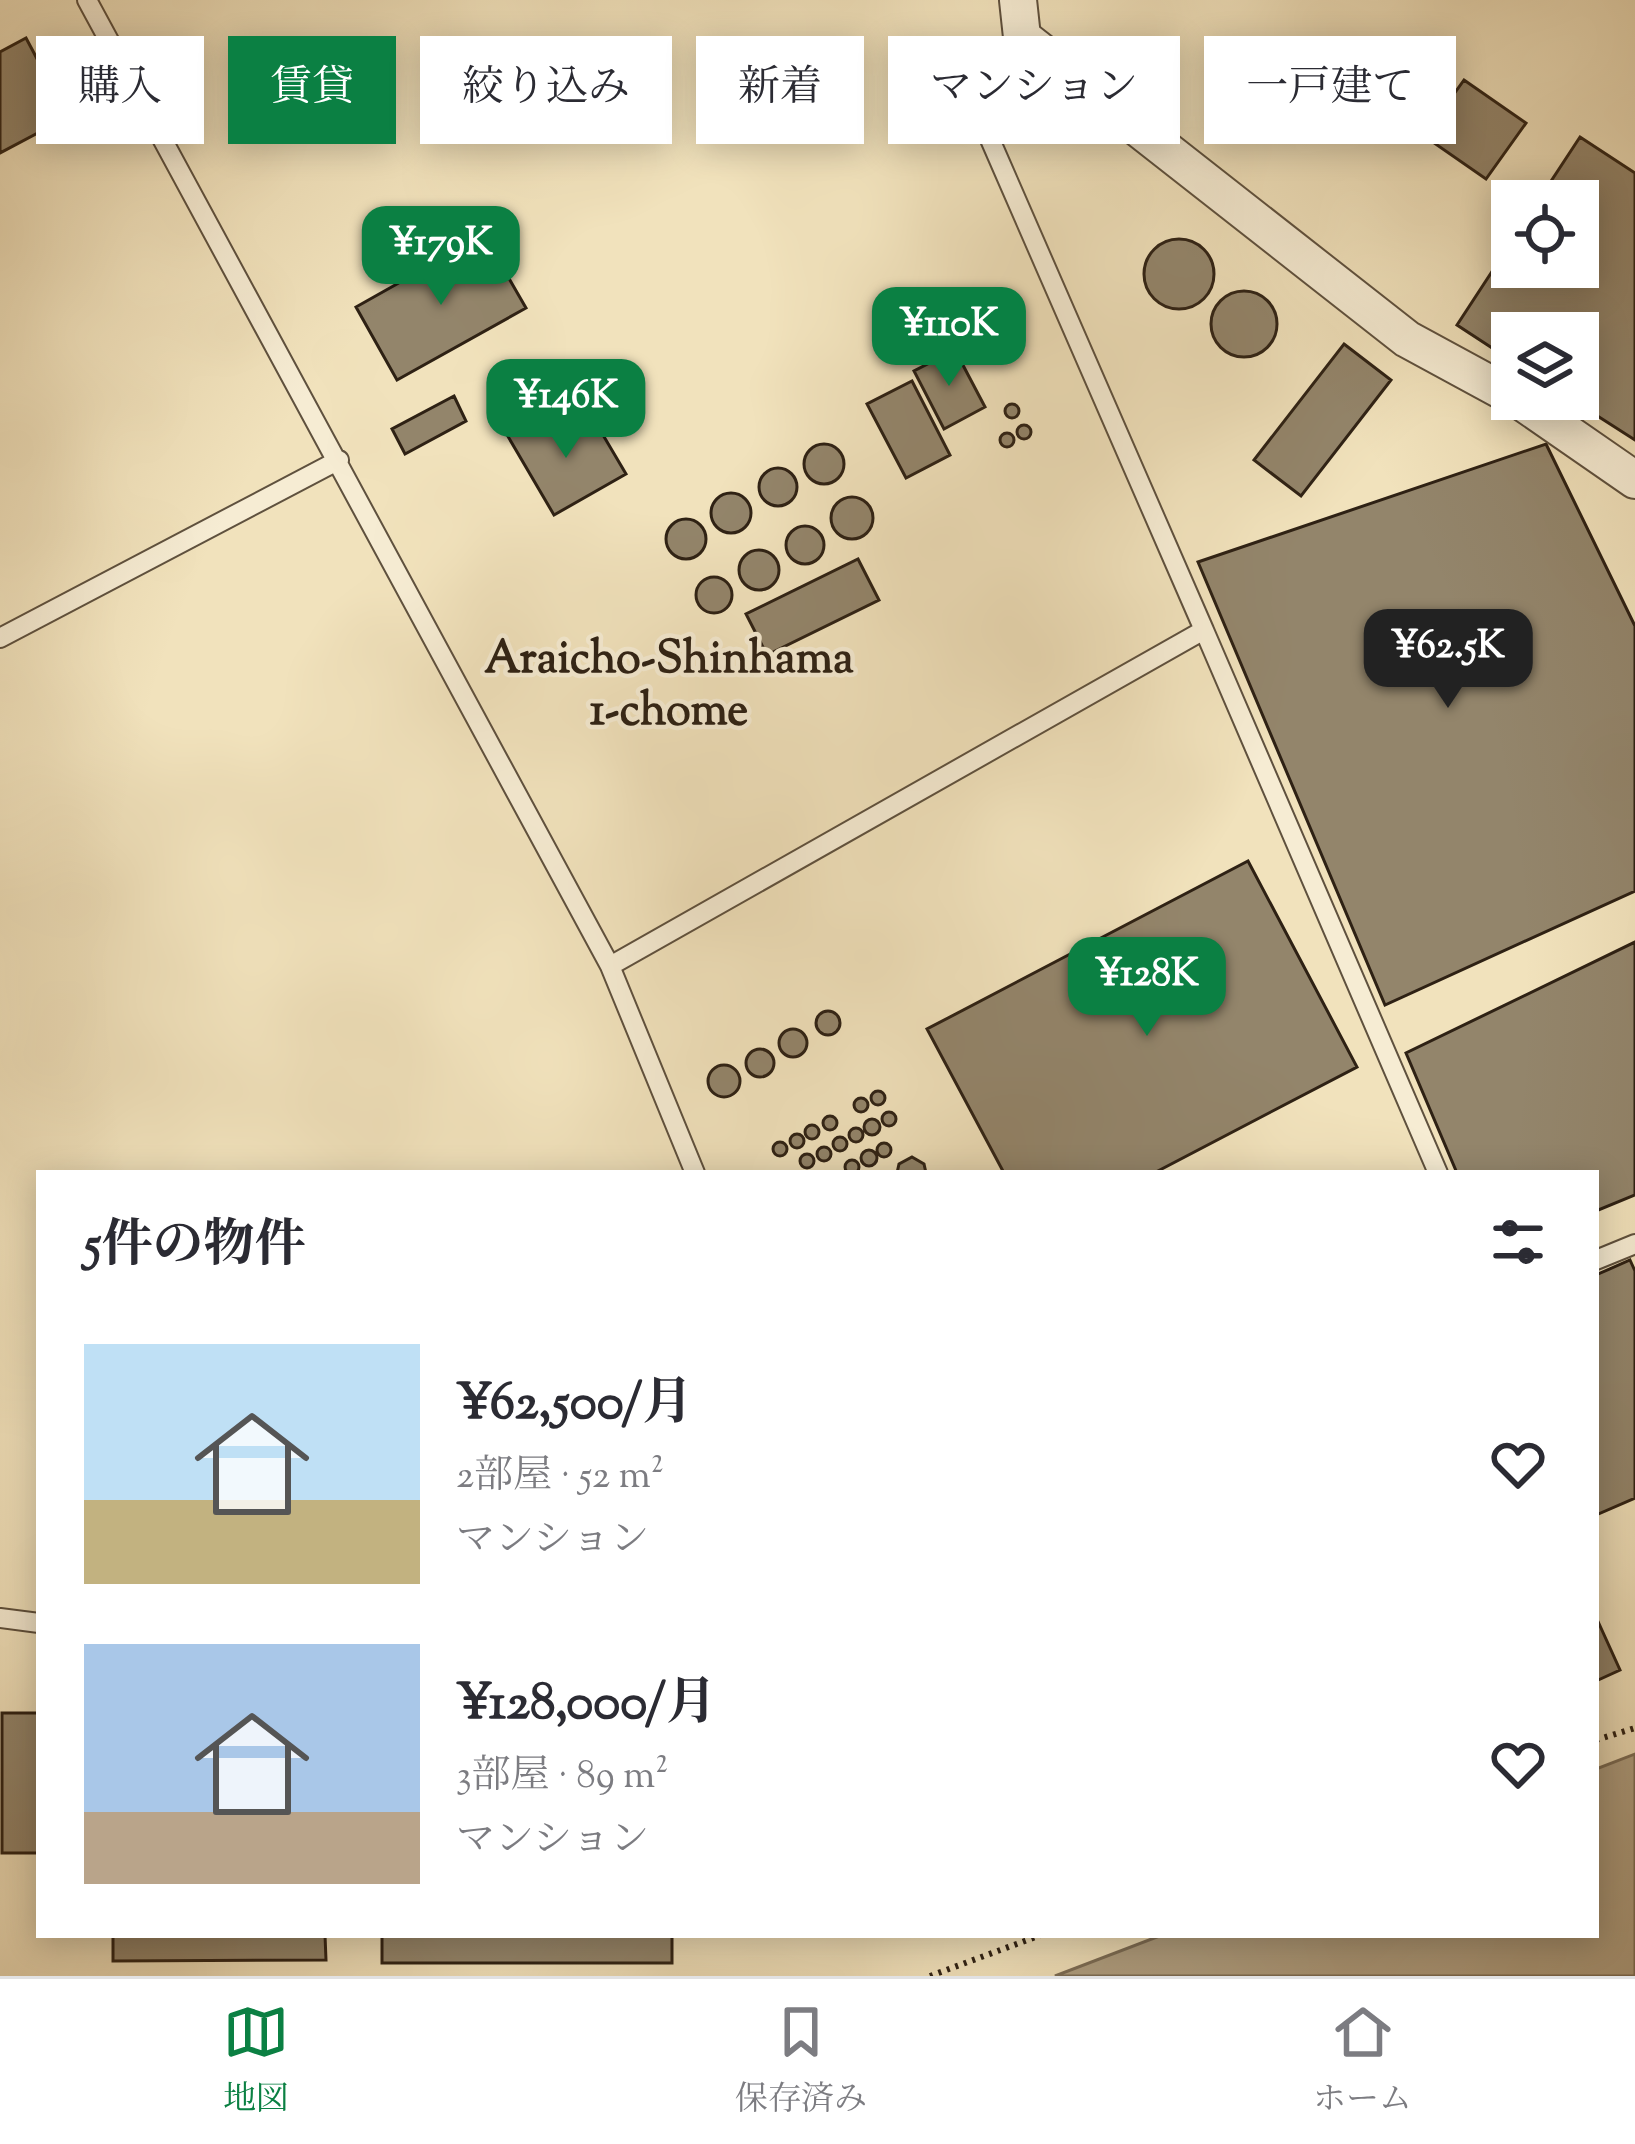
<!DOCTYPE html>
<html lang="ja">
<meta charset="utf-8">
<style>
:root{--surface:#fff;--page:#f2f2f3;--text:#2b2b33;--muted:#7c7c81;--line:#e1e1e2;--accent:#0b8043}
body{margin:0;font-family:"Sorts Mill Goudy","Noto Serif JP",serif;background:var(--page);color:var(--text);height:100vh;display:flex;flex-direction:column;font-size:45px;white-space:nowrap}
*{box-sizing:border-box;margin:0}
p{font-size:39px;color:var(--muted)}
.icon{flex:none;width:66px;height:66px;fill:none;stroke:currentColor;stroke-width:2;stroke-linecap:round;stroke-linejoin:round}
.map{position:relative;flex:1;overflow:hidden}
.side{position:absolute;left:36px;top:1170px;width:1563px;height:768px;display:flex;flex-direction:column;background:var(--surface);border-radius:0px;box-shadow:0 6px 30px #0003}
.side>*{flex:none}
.banner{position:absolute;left:36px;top:36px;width:1563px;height:108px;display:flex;gap:24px}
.fabs{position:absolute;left:1491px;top:180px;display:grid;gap:24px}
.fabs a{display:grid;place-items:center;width:108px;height:108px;border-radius:0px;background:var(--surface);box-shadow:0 6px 30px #0003;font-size:60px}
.price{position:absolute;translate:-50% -102px;padding:0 27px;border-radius:24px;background:var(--accent);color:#fff;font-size:39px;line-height:78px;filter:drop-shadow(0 3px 6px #0008)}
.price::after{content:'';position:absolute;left:50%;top:72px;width:36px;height:27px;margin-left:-18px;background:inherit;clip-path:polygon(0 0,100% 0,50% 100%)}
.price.current{background:#222;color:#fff}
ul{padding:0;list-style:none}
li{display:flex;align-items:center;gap:36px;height:300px;padding:0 48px}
li span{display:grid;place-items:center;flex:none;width:336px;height:240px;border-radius:0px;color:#555}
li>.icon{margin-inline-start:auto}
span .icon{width:144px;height:144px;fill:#fffc;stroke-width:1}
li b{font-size:51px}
h2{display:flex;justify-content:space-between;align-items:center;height:144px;padding:0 48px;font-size:51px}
.tag{padding:0 42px;border-radius:0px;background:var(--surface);box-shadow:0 6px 30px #0003;font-size:42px;line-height:108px}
.tag.current{background:var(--accent);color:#fff}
.tabs{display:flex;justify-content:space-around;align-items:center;height:168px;border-top:3px solid var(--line);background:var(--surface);font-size:33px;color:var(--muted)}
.tabs a{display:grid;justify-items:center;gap:6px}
.tabs .current{color:var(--accent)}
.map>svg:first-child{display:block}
.water{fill:#afa083;stroke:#7b6d57;stroke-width:3}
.building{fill:#93856b;stroke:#2e2114;stroke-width:3}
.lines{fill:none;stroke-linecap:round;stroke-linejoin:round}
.lane-casing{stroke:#5f513e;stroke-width:22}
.street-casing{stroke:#5f513e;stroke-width:40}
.path{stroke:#2e2114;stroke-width:6;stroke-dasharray:3 6;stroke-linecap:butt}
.lane{stroke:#f6ecd3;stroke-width:18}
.street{stroke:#f6ecd3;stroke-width:36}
.labels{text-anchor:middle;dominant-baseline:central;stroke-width:9;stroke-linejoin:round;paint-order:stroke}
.neighbourhood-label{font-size:45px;font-weight:bold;fill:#2e2114;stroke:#f6ecd3}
</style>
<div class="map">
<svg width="1635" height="1976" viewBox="0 0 1635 1976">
<rect width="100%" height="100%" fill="#f1e2bc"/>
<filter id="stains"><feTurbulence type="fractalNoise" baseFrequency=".00167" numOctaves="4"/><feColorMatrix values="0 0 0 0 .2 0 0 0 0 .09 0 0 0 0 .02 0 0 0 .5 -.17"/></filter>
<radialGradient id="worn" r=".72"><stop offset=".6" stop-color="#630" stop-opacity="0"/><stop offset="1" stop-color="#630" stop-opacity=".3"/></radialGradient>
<path class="water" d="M 1635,1754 L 1635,1976 L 1055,1976 L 1162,1935 L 1596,1935 L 1596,1769 Z"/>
<path class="building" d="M 26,38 L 68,117 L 0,153 L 0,52 Z
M 1464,80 L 1526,123 L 1486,179 L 1424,136 Z
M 1580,137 L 1635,173 L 1635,440 L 1571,399 L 1578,399 L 1578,333 L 1512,333 L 1512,361 L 1457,325 L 1512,241 L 1512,267 L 1578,267 L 1578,201 L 1538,201 Z
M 484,235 L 526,308 L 397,380 L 356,307 Z
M1144 274a35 35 0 1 1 70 0a35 35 0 1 1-70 0Z
M1211 324a33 33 0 1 1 66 0a33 33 0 1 1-66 0Z
M 1344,344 L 1391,380 L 1301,496 L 1254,460 Z
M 955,350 L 985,407 L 944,429 L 914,371 Z
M 912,381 L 950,455 L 906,478 L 867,404 Z
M 454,396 L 466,421 L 405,454 L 392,429 Z
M1005 411a7 7 0 1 1 14 0a7 7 0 1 1-14 0Z
M 543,412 L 559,439 L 593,418 L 626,474 L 554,515 L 506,433 Z
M1017 432a7 7 0 1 1 14 0a7 7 0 1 1-14 0Z
M1000 440a7 7 0 1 1 14 0a7 7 0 1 1-14 0Z
M 1546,444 L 1635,626 L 1635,891 L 1385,1005 L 1198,562 Z
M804 464a20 20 0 1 1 40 0a20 20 0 1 1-40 0Z
M759 487a19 19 0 1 1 38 0a19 19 0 1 1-38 0Z
M711 513a20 20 0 1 1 40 0a20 20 0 1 1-40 0Z
M831 518a21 21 0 1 1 42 0a21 21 0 1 1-42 0Z
M666 539a20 20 0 1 1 40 0a20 20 0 1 1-40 0Z
M786 545a19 19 0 1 1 38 0a19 19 0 1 1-38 0Z
M739 570a20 20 0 1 1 40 0a20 20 0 1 1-40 0Z
M 858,559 L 879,600 L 767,655 L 746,614 Z
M696 595a18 18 0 1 1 36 0a18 18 0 1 1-36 0Z
M 1248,861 L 1357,1067 L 1154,1173 L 1004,1173 L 927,1029 Z
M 1635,942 L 1635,1195 L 1596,1211 L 1596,1173 L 1457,1173 L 1406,1053 Z
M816 1023a12 12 0 1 1 24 0a12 12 0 1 1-24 0Z
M779 1043a14 14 0 1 1 28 0a14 14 0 1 1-28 0Z
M746 1063a14 14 0 1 1 28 0a14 14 0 1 1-28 0Z
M708 1081a16 16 0 1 1 32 0a16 16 0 1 1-32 0Z
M871 1098a7 7 0 1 1 14 0a7 7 0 1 1-14 0Z
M854 1105a7 7 0 1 1 14 0a7 7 0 1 1-14 0Z
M882 1119a7 7 0 1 1 14 0a7 7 0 1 1-14 0Z
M823 1123a7 7 0 1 1 14 0a7 7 0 1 1-14 0Z
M864 1127a8 8 0 1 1 16 0a8 8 0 1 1-16 0Z
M805 1132a7 7 0 1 1 14 0a7 7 0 1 1-14 0Z
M849 1135a7 7 0 1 1 14 0a7 7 0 1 1-14 0Z
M790 1141a7 7 0 1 1 14 0a7 7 0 1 1-14 0Z
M833 1144a7 7 0 1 1 14 0a7 7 0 1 1-14 0Z
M773 1149a7 7 0 1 1 14 0a7 7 0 1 1-14 0Z
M877 1150a7 7 0 1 1 14 0a7 7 0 1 1-14 0Z
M817 1154a7 7 0 1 1 14 0a7 7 0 1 1-14 0Z
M861 1158a8 8 0 1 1 16 0a8 8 0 1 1-16 0Z
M800 1161a7 7 0 1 1 14 0a7 7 0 1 1-14 0Z
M 912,1157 L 924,1164 L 926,1173 L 897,1173 L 899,1164 Z
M845 1167a7 7 0 1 1 14 0a7 7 0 1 1-14 0Z
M 1630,1260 L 1635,1271 L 1635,1498 L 1596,1515 L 1596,1275 Z
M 1596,1617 L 1620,1670 L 1596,1681 Z
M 2,1713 L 39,1713 L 39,1853 L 2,1853 Z
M 113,1935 L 325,1935 L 326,1960 L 113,1961 Z
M 382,1935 L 672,1935 L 672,1963 L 382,1963 Z"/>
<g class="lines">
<defs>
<path id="lane" d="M 87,0 L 610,966 L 695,1173
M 1204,630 L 1438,1173
M 0,638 L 339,460
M 610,966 L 1204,630 L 975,105 L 1022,37
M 1596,1260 L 1635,1244
M 0,1618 L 39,1623"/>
<path id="street" d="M 1018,0 L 1022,37 L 1407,339 L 1512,396
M 1518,399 L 1635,480"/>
</defs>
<use href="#lane" class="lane-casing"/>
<use href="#street" class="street-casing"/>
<path class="path" d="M 1596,1740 L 1635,1728
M 930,1976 L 1041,1935"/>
<use href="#lane" class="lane"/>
<use href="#street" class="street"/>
</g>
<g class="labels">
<g class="neighbourhood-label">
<text x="669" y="661">Araicho-Shinhama<tspan x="669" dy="52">1-chome</tspan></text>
</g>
</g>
<rect width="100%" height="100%" filter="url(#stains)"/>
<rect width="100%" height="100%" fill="url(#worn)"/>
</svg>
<div class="fabs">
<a><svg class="icon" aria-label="locate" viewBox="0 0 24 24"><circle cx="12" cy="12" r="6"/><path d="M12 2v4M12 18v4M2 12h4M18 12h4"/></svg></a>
<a><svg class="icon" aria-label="layers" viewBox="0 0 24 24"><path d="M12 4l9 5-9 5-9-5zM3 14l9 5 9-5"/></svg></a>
</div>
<b class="price" style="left:441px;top:308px">¥179K</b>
<b class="price" style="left:949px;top:389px">¥110K</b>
<b class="price" style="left:566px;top:461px">¥146K</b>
<b class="price current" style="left:1448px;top:711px">¥62.5K</b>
<b class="price" style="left:1147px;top:1039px">¥128K</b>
<div class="banner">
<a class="tag">購入</a>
<a class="tag current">賃貸</a>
<a class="tag">絞り込み</a>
<a class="tag">新着</a>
<a class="tag">マンション</a>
<a class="tag">一戸建て</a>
</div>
<section class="side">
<h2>5件の物件<svg class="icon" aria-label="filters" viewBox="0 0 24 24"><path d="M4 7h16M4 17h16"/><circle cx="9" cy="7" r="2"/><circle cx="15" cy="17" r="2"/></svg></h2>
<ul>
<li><span style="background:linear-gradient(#bfe0f5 65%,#c2b280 0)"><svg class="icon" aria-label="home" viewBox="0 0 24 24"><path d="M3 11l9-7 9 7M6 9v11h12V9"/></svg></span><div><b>¥62,500/月</b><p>2部屋 · 52 m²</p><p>マンション</p></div><svg class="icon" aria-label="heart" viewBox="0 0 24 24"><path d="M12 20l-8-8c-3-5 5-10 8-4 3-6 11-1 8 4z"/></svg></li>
<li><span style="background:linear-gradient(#a9c7e8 70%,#b9a48a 0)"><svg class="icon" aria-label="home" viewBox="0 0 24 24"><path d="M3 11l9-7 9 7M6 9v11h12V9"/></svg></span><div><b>¥128,000/月</b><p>3部屋 · 89 m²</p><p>マンション</p></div><svg class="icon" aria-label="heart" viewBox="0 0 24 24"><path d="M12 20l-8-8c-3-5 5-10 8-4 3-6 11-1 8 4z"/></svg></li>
</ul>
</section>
</div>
<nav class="tabs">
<a class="current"><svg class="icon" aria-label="map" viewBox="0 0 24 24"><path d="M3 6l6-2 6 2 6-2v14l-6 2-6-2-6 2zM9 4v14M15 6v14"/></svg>地図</a>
<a><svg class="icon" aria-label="saved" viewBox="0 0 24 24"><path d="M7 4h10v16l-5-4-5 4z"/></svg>保存済み</a>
<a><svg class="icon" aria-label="home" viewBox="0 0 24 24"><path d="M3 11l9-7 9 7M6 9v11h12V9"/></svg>ホーム</a>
</nav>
